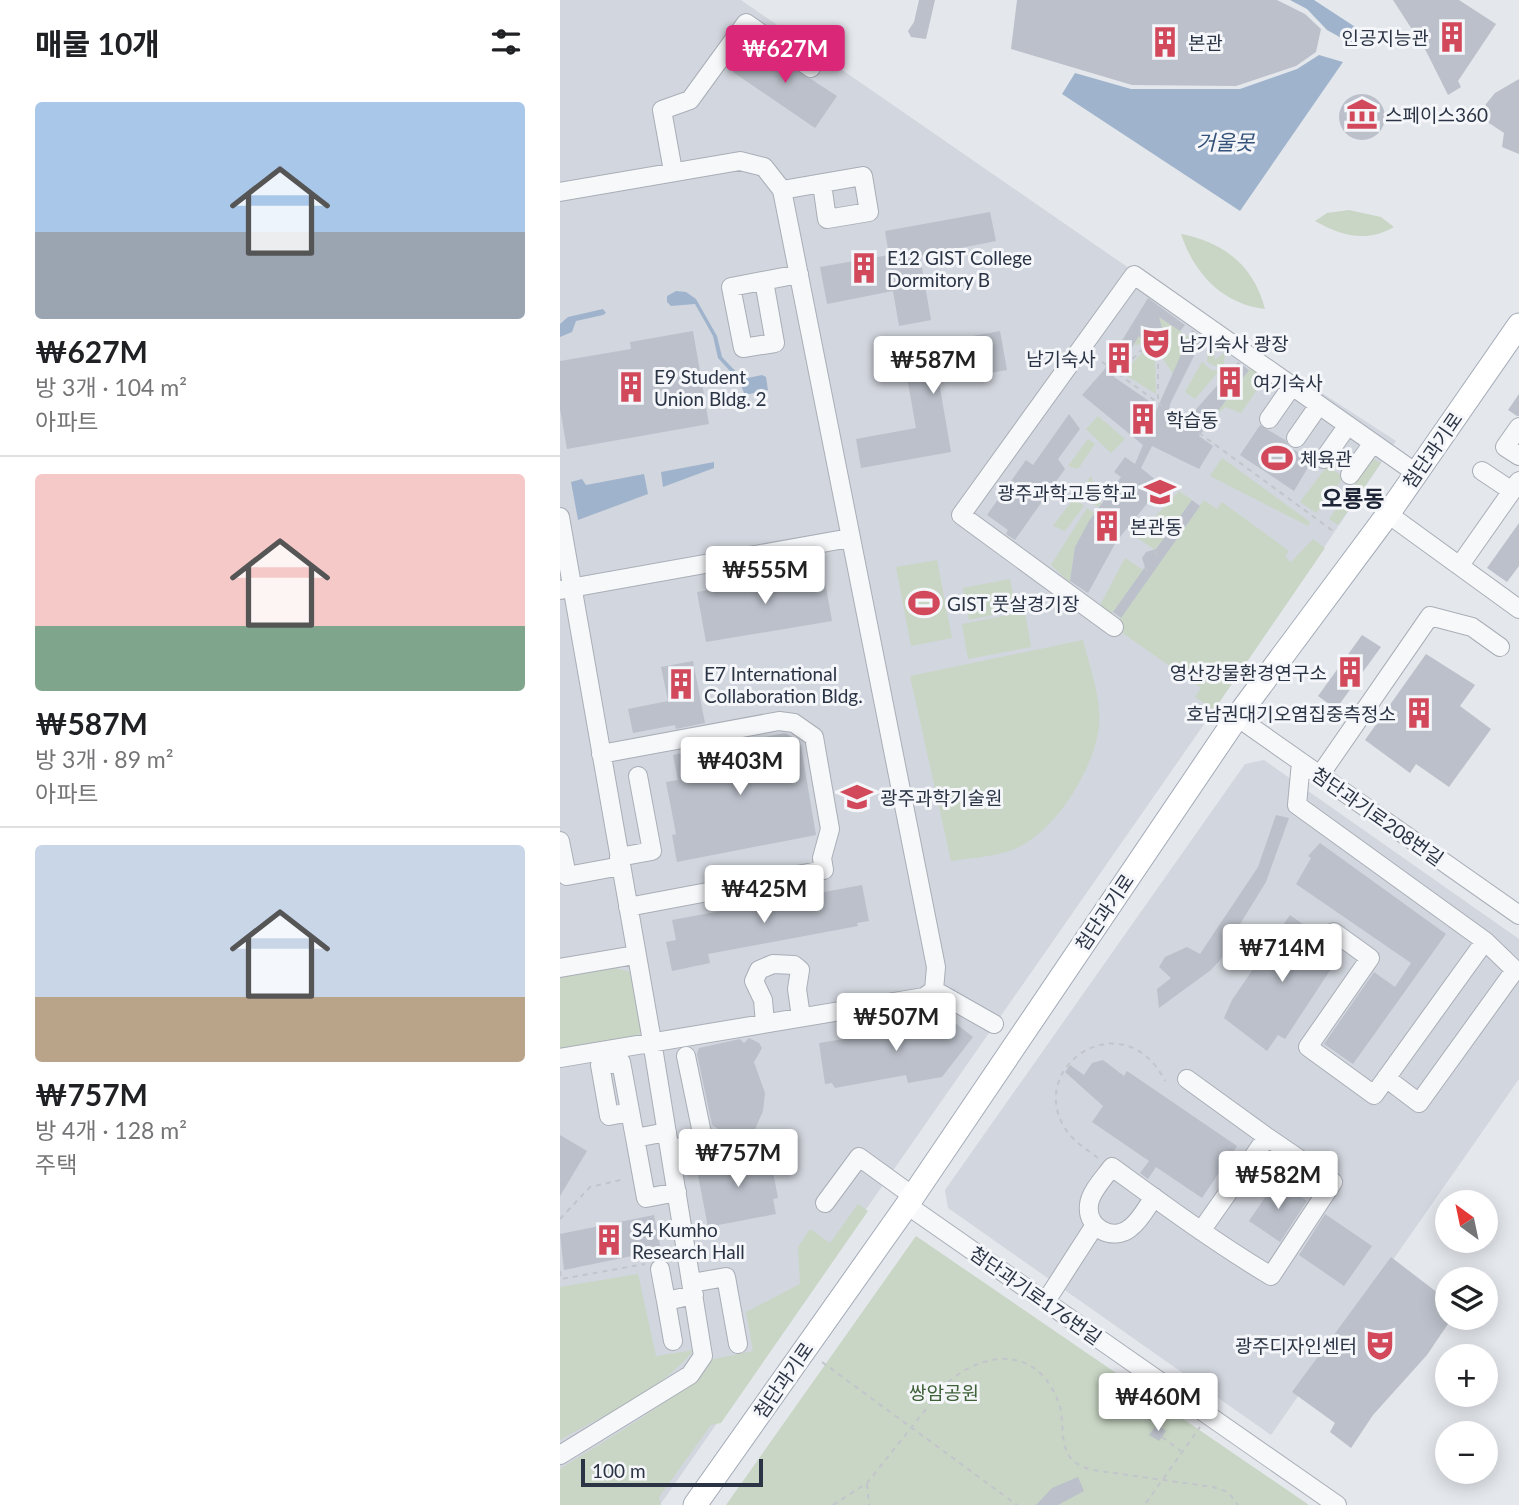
<!DOCTYPE html>
<html lang="ko">
<meta charset="utf-8">
<style>
:root{--surface:#fff;--page:#f2f2f2;--text:#202124;--muted:#757577;--line:#e0e0e0;--accent:#db2777}
body{margin:0;font-family:Lato,"Noto Sans KR",sans-serif;background:var(--page);color:var(--text);height:100vh;display:flex;flex-direction:column;font-size:26px;white-space:nowrap}
*{box-sizing:border-box;margin:0}
p{font-size:23px;color:var(--muted)}
.icon{flex:none;width:38px;height:38px;fill:none;stroke:currentColor;stroke-width:2;stroke-linecap:round;stroke-linejoin:round}
.map{position:relative;flex:1;overflow:hidden}
.sheet{display:flex;flex-direction:column;background:var(--surface);width:560px}
.sheet>*{flex:none}
.needle{width:46px;rotate:327deg}
.buttons{position:absolute;left:875px;top:1190px;display:grid;gap:14px}
.buttons a{display:grid;place-items:center;width:63px;height:63px;border-radius:50%;background:var(--surface);box-shadow:0 4px 18px #0003;font-size:35px}
.scale{position:absolute;left:21px;bottom:18px;width:182px;box-sizing:border-box;padding-left:7px;border:4px solid #2b3445;border-top:0;font-size:19px;line-height:24px;white-space:nowrap;color:#2b3445;-webkit-text-stroke:5px #f4f6f9;paint-order:stroke}
.price{position:absolute;translate:-50% -60px;padding:0 16px;border-radius:7px;background:#fff;color:#222;font-size:23px;line-height:46px;filter:drop-shadow(0 2px 4px #0008)}
.price::after{content:'';position:absolute;left:50%;top:42px;width:21px;height:16px;margin-left:-10px;background:inherit;clip-path:polygon(0 0,100% 0,50% 100%)}
.price.current{background:var(--accent);color:#fff}
ul{padding:0;list-style:none}
li{display:grid;align-content:center;gap:14px;height:371px;padding:0 35px}
li+li{border-top:2px solid var(--line)}
li span{display:grid;place-items:center;height:217px;border-radius:7px;color:#555}
li>.icon{margin-inline-start:auto}
span .icon{width:126px;height:126px;fill:#fffc;stroke-width:1}
li b{font-size:30px}
h2{display:flex;justify-content:space-between;align-items:center;height:84px;padding:0 35px;font-size:30px}
main{display:flex;flex:1;min-height:0}
.map>svg:first-child{display:block}
.built{fill:#d2d6de}
.green{fill:#c9d6c5}
.water{fill:#9fb4cc}
.building{fill:#bbc0ca}
.lines{fill:none;stroke-linecap:round;stroke-linejoin:round}
.minor-casing{stroke:#a9aeb7;stroke-width:20}
.major-casing{stroke:#a3abb8;stroke-width:25}
.path{stroke:#c2c5cb;stroke-width:2;stroke-dasharray:5 5;stroke-linecap:butt}
.minor{stroke:#f7f8fa;stroke-width:18}
.major{stroke:#fff;stroke-width:23}
.labels{text-anchor:middle;dominant-baseline:central;stroke-width:6;stroke-linejoin:round;paint-order:stroke}
.poi-label{font-size:19px;fill:#2b3445;stroke:#f4f6f9;text-anchor:start}
.street-label{font-size:19px;fill:#2b3445;stroke:#f4f6f9}
.park-label{font-size:19px;fill:#3f6138;stroke:#f4f6f9}
.water-label{font-size:21px;font-style:italic;fill:#34527a;stroke:#f4f6f9}
.quarter-label{font-size:23px;font-weight:bold;fill:#1d2536;stroke:#f4f6f9}
</style>
<main>
<section class="sheet">
<h2>매물 10개<svg class="icon" aria-label="filters" viewBox="0 0 24 24"><path d="M4 7h16M4 17h16"/><circle cx="9" cy="7" r="2"/><circle cx="15" cy="17" r="2"/></svg></h2>
<ul>
<li><span style="background:linear-gradient(#a9c7e8 60%,#9aa5b1 0)"><svg class="icon" aria-label="home" viewBox="0 0 24 24"><path d="M3 11l9-7 9 7M6 9v11h12V9"/></svg></span><div><b>₩627M</b><p>방 3개 · 104 m²</p><p>아파트</p></div></li>
<li><span style="background:linear-gradient(#f6c9c9 70%,#7fa58c 0)"><svg class="icon" aria-label="home" viewBox="0 0 24 24"><path d="M3 11l9-7 9 7M6 9v11h12V9"/></svg></span><div><b>₩587M</b><p>방 3개 · 89 m²</p><p>아파트</p></div></li>
<li><span style="background:linear-gradient(#c9d6e8 70%,#b9a48a 0)"><svg class="icon" aria-label="home" viewBox="0 0 24 24"><path d="M3 11l9-7 9 7M6 9v11h12V9"/></svg></span><div><b>₩757M</b><p>방 4개 · 128 m²</p><p>주택</p></div></li>
</ul>
</section>
<div class="map">
<svg width="959" height="1505" viewBox="0 0 959 1505">
<rect width="100%" height="100%" fill="#e4e7ec"/>
<path class="built" d="M 0,0 L 181,0 L 560,262 L 836,441 L 654,710 L 100,1505 L 0,1505 Z
M 704,760 L 959,939 L 959,1079 L 711,1435 L 388,1208 L 385,1190 L 685,764 Z"/>
<path class="green" d="M 789,210 L 821,217 L 834,227 C 806,243 782,236 755,221 L 767,213 Z
M 621,234 C 664,242 694,266 705,309 C 662,304 634,273 621,234 Z
M 593,313 L 629,337 L 613,374 L 600,354 L 606,343 L 602,335 L 586,344 L 573,345 Z
M 657,347 L 662,348 L 654,353 L 655,360 L 665,352 L 664,365 L 657,367 L 647,362 L 648,351 Z
M 587,348 L 595,354 L 596,394 L 562,373 Z
M 642,362 L 651,370 L 659,371 L 635,399 L 625,392 Z
M 695,362 L 708,374 L 681,413 L 666,407 L 655,415 Z
M 538,416 L 565,439 L 551,453 L 526,429 Z
M 528,439 L 535,444 L 518,469 L 508,466 Z
M 662,458 L 750,522 L 748,526 L 650,476 Z
M 813,459 L 821,463 L 778,525 L 769,519 Z
M 767,466 L 784,477 L 756,513 L 740,502 Z
M 531,476 L 541,504 L 538,507 L 518,493 Z
M 619,491 L 632,500 L 595,550 L 576,537 Z
M 514,498 L 524,506 L 505,531 L 493,526 Z
M 644,500 L 657,509 L 662,502 L 729,551 L 725,557 L 731,562 L 753,539 L 765,548 L 654,710 L 635,697 L 641,688 L 554,627 Z
M 527,508 L 534,513 L 515,547 L 510,583 L 491,565 Z
M 565,558 L 583,570 L 550,616 L 538,609 Z
M 377,560 L 392,638 L 351,646 L 336,567 Z
M 450,579 L 456,610 L 409,620 L 403,588 Z
M 465,612 L 471,647 L 408,659 L 402,624 Z
M 523,640 C 529,666 542,698 539,725 C 535,769 493,837 449,851 C 431,857 410,858 391,861 L 350,676 Z
M 55,963 L 58,969 L 72,972 L 82,1031 L 73,1040 L 0,1053 L 0,975 Z
M 298,1204 L 308,1211 L 161,1423 L 151,1425 L 99,1497 L 101,1505 L 0,1505 L 0,1469 C 36,1445 131,1393 150,1360 L 193,1351 L 186,1312 L 240,1284 L 238,1247 L 250,1229 L 270,1243 Z
M 356,1236 L 749,1505 L 166,1505 Z
M 78,1274 L 96,1356 L 134,1350 C 101,1391 45,1414 0,1440 L 0,1287 Z"/>
<path class="water" d="M 730,0 L 754,0 L 806,34 L 796,46 L 767,30 L 747,9 Z
M 759,55 L 783,62 L 680,211 L 502,94 L 515,73 L 571,89 L 680,89 L 737,69 Z
M 116,291 L 126,292 L 136,299 L 157,336 L 162,357 L 183,379 L 202,375 L 206,377 L 208,390 L 185,395 L 179,381 L 158,358 L 153,336 L 135,304 L 111,306 L 107,302 L 107,296 Z
M 43,309 L 46,313 L 43,315 L 16,321 L 12,332 L 0,337 L 0,324 L 8,317 Z
M 154,462 L 154,468 L 103,487 L 101,472 Z
M 84,474 L 88,494 L 18,520 L 11,482 L 22,479 L 26,485 Z"/>
<path class="building" d="M 359,0 L 375,0 L 366,39 L 351,37 L 348,31 L 354,22 Z
M 457,0 L 717,0 L 745,14 L 761,29 L 756,52 L 736,66 L 676,86 L 572,85 L 451,49 Z
M 833,0 L 899,0 L 936,24 L 898,81 L 901,87 L 888,95 L 866,51 Z
M 194,42 L 277,96 L 255,128 L 173,72 Z
M 959,79 L 959,154 L 942,147 L 944,133 L 929,123 L 924,114 L 926,104 L 935,93 Z
M779 117a23 23 0 1 1 46 0a23 23 0 1 1-46 0Z
M 430,212 L 436,241 L 360,256 L 371,320 L 339,326 L 333,291 L 267,304 L 260,267 L 329,255 L 325,231 Z
M 588,298 L 625,325 L 620,331 L 599,317 L 606,343 L 604,349 L 600,354 L 591,353 L 579,336 L 554,377 L 589,401 L 587,408 L 596,411 L 632,330 L 643,338 L 610,404 L 609,415 L 623,424 L 678,362 L 689,370 L 639,436 L 653,446 L 639,469 L 592,446 L 581,468 L 602,485 L 556,542 L 528,593 L 510,581 L 515,547 L 529,521 L 561,477 L 554,472 L 565,457 L 575,464 L 583,445 L 522,395 L 544,370 Z
M 133,331 L 149,424 L 7,449 L 0,409 L 0,361 L 71,349 L 70,342 Z
M 440,331 L 447,370 L 379,382 L 391,452 L 301,468 L 296,439 L 356,428 L 342,349 Z
M 959,394 L 959,416 L 957,416 L 948,410 Z
M 509,414 L 520,429 L 498,459 L 505,469 L 455,540 L 446,534 L 448,530 L 427,515 L 466,460 L 473,465 Z
M 700,425 L 725,440 L 730,448 L 753,459 L 734,491 L 680,455 Z
M 632,500 L 640,506 L 561,618 L 553,612 L 585,567 L 582,558 L 586,552 L 596,549 Z
M 959,523 L 959,566 L 947,582 L 927,568 Z
M 263,570 L 272,621 L 146,642 L 137,592 Z
M 802,635 L 821,647 L 776,709 L 758,696 Z
M 866,654 L 915,685 L 900,706 L 931,729 L 889,787 L 856,764 L 850,773 L 805,740 Z
M 133,661 L 145,723 L 116,729 L 115,725 L 73,733 L 68,709 L 108,701 L 101,667 Z
M 225,733 L 240,741 L 256,835 L 117,862 L 112,835 L 116,834 L 106,782 L 118,780 L 113,755 Z
M 716,815 L 729,818 L 706,882 L 680,924 L 687,930 L 651,970 L 599,1008 L 597,989 L 611,978 L 599,967 L 605,957 L 627,947 L 640,954 L 698,867 Z
M 760,843 L 886,934 L 793,1064 L 764,1044 L 814,972 L 835,987 L 851,963 L 736,884 L 751,858 L 748,856 Z
M 302,885 L 309,921 L 297,923 L 298,926 L 148,954 L 150,963 L 112,971 L 106,942 L 116,940 L 112,920 Z
M 730,915 L 782,952 L 725,1039 L 718,1035 L 707,1051 L 664,1018 L 672,1000 Z
M 372,1005 L 413,1037 L 382,1077 L 348,1083 L 346,1075 L 275,1088 L 272,1083 L 265,1084 L 259,1043 L 352,1028 Z
M 189,1038 L 199,1043 L 202,1048 L 194,1062 L 205,1093 L 203,1111 L 195,1129 L 180,1138 L 172,1138 L 152,1125 L 137,1054 L 139,1048 L 180,1039 L 184,1043 Z
M 543,1060 L 564,1076 L 567,1071 L 677,1146 L 642,1198 L 596,1167 L 588,1179 L 580,1173 L 589,1161 L 532,1122 L 543,1106 L 505,1072 L 510,1065 L 524,1075 L 532,1063 Z
M 0,1135 L 27,1151 L 0,1196 Z
M 209,1151 L 218,1198 L 213,1199 L 216,1214 L 148,1227 L 136,1165 Z
M 716,1181 L 747,1201 L 720,1242 L 689,1221 Z
M 765,1214 L 812,1246 L 784,1286 L 739,1255 Z
M 94,1215 L 101,1250 L 4,1270 L 0,1234 Z
M 831,1257 L 887,1300 L 887,1318 L 892,1318 L 867,1355 L 813,1415 L 791,1448 L 770,1432 L 775,1423 L 732,1392 Z
M 597,1424 L 606,1431 L 599,1441 L 589,1435 Z
M 518,1477 L 524,1491 L 498,1505 L 476,1505 L 492,1488 Z"/>
<g class="lines">
<defs>
<path id="minor" d="M 113,171 L 102,110 L 130,100 L 186,23 L 251,68
M 222,190 L 303,176 L 309,212 L 267,219 L 262,184
M 0,192 L 180,161 L 204,167 L 222,190 L 376,967 L 374,990 L 364,997 L 0,1058
M 204,281 L 215,343 L 183,348 L 171,287 L 239,274
M 709,419 L 732,386
M 959,427 L 945,447 L 959,456
M 736,438 L 759,405
M 764,459 L 788,425
M 922,471 L 952,491
M 790,475 L 813,443
M 828,514 L 959,609
M 0,517 L 92,1041 L 143,1356 L 130,1375 L 0,1455
M 900,565 L 959,481
M 0,590 L 290,538
M 554,627 L 401,515 L 574,275 L 856,473
M 677,717 L 959,915
M 41,754 L 219,721 L 234,723 L 254,737 L 270,829 L 262,858 L 264,870 L 68,907
M 741,762 L 737,805 L 925,941 L 814,1095 L 748,1047 L 810,958 L 774,932
M 760,775 L 870,616 L 912,627 L 940,647
M 0,841 L 7,876 L 61,866
M 59,857 L 92,851 L 78,776
M 0,968 L 75,955
M 374,990 L 434,1024
M 205,1023 L 203,1000 L 194,981 L 199,970 L 213,964 L 234,965 L 240,970 L 237,989 L 241,1017
M 826,1078 L 859,1103 L 955,970 L 925,941
M 627,1079 L 707,1137 L 641,1231
M 70,1112 L 49,1116 L 40,1065 L 61,1062 L 75,1138 L 107,1132
M 75,1138 L 86,1198 L 117,1192
M 110,1149 L 144,1143 L 126,1056
M 594,1197 C 587,1207 580,1221 570,1228 C 553,1242 526,1228 529,1205 C 530,1192 544,1178 552,1167 C 604,1205 656,1243 711,1276 L 773,1182 L 707,1137
M 265,1203 L 299,1157 L 353,1196
M 347,1205 L 777,1505
M 100,1269 L 106,1301 L 134,1295
M 132,1283 L 166,1277 L 178,1344
M 106,1301 L 113,1341
M 486,1301 L 535,1225"/>
<path id="major" d="M 135,1505 L 347,1205 L 677,717 L 828,514 L 959,325"/>
</defs>
<use href="#minor" class="minor-casing"/>
<use href="#major" class="major-casing"/>
<path class="path" d="M 534,356 L 773,531
M 558,373 L 589,343 L 598,347 L 598,401
M 594,552 L 602,559
M 584,568 L 592,574
M 538,1158 C 525,1148 511,1140 503,1125 C 469,1063 565,1002 605,1081
M 0,1219 L 30,1187 L 65,1179
M 0,1271 L 1,1279 L 85,1264
M 262,1362 L 457,1505
M 602,1437 L 621,1451
M 307,1484 L 309,1505
M 586,1503 L 640,1427
M 273,1505 L 307,1483 L 386,1384 C 425,1349 479,1346 499,1404 C 505,1421 499,1441 510,1457 C 515,1464 524,1468 533,1470 L 653,1487 L 668,1492 L 678,1505"/>
<use href="#minor" class="minor"/>
<use href="#major" class="major"/>
</g>
<defs>
<symbol id="building-bare" viewBox="-9 -9 18 18"><path d="M-4-6H4V6H1V3H-1V6H-4ZM-2.5-4.3h1.7v1.8h-1.7ZM.8-4.3h1.7v1.8H.8ZM-2.5-1h1.7V.8h-1.7ZM.8-1h1.7V.8H.8Z" fill="#d1495b" stroke="#f4f6f9" stroke-width="2.5" paint-order="stroke"/></symbol>
<symbol id="museum-bare" viewBox="-9 -9 18 18"><path d="M0-6L6-3V-2H-6V-3ZM-5-1h2V3h-2ZM-1-1h2V3h-2ZM3-1h2V3H3ZM-6 4H6V6H-6Z" fill="#d1495b" stroke="#f4f6f9" stroke-width="2.5" paint-order="stroke"/></symbol>
<symbol id="theatre-bare" viewBox="-9 -9 18 18"><path d="M-5-5.5Q0-4 5-5.5V0Q5 5 0 6Q-5 5-5 0ZM-3.3-2.5H-1v1.5H-3.3ZM1-2.5H3.3v1.5H1ZM-2.8 1Q0 5.5 2.8 1Z" fill="#d1495b" stroke="#f4f6f9" stroke-width="2.5" paint-order="stroke"/></symbol>
<symbol id="stadium-bare" viewBox="-9 -9 18 18"><path d="M0-5a6.5 5 0 1 0 0 10a6.5 5 0 1 0 0-10ZM-3.5-1.8h7v3.6h-7Z" fill="#d1495b" stroke="#f4f6f9" stroke-width="2.5" paint-order="stroke"/></symbol>
<symbol id="school-bare" viewBox="-9 -9 18 18"><path d="M0-5L7-2L0 1L-7-2ZM-4 1L0 2.5L4 1V4Q0 6-4 4Z" fill="#d1495b" stroke="#f4f6f9" stroke-width="2.5" paint-order="stroke"/></symbol>
<symbol id="university-bare" viewBox="-9 -9 18 18"><path d="M0-5L7-2L0 1L-7-2ZM-4 1L0 2.5L4 1V4Q0 6-4 4Z" fill="#d1495b" stroke="#f4f6f9" stroke-width="2.5" paint-order="stroke"/></symbol>
</defs>
<g fill-rule="evenodd">
<use href="#building-bare" x="870" y="15" width="44" height="44"/>
<use href="#building-bare" x="583" y="20" width="44" height="44"/>
<use href="#museum-bare" x="780" y="92" width="44" height="44"/>
<use href="#building-bare" x="282" y="246" width="44" height="44"/>
<use href="#theatre-bare" x="574" y="321" width="44" height="44"/>
<use href="#building-bare" x="537" y="336" width="44" height="44"/>
<use href="#building-bare" x="648" y="360" width="44" height="44"/>
<use href="#building-bare" x="49" y="365" width="44" height="44"/>
<use href="#building-bare" x="561" y="397" width="44" height="44"/>
<use href="#stadium-bare" x="695" y="436" width="44" height="44"/>
<use href="#school-bare" x="578" y="470" width="44" height="44"/>
<use href="#building-bare" x="525" y="504" width="44" height="44"/>
<use href="#stadium-bare" x="342" y="581" width="44" height="44"/>
<use href="#building-bare" x="768" y="650" width="44" height="44"/>
<use href="#building-bare" x="99" y="662" width="44" height="44"/>
<use href="#building-bare" x="837" y="691" width="44" height="44"/>
<use href="#university-bare" x="275" y="775" width="44" height="44"/>
<use href="#building-bare" x="27" y="1218" width="44" height="44"/>
<use href="#theatre-bare" x="798" y="1323" width="44" height="44"/>
</g>
<g class="labels">
<g class="poi-label">
<text x="869" y="37" text-anchor="end">인공지능관</text>
<text x="628" y="42">본관</text>
<text x="825" y="114">스페이스360</text>
<text x="327" y="257">E12 GIST College<tspan x="327" dy="22">Dormitory B</tspan></text>
<text x="619" y="343">남기숙사 광장</text>
<text x="536" y="358" text-anchor="end">남기숙사</text>
<text x="94" y="376">E9 Student<tspan x="94" dy="22">Union Bldg. 2</tspan></text>
<text x="693" y="382">여기숙사</text>
<text x="606" y="419">학습동</text>
<text x="740" y="458">체육관</text>
<text x="577" y="492" text-anchor="end">광주과학고등학교</text>
<text x="570" y="526">본관동</text>
<text x="387" y="603">GIST 풋살경기장</text>
<text x="767" y="672" text-anchor="end">영산강물환경연구소</text>
<text x="144" y="673">E7 International<tspan x="144" dy="22">Collaboration Bldg.</tspan></text>
<text x="836" y="713" text-anchor="end">호남권대기오염집중측정소</text>
<text x="320" y="797">광주과학기술원</text>
<text x="72" y="1229">S4 Kumho<tspan x="72" dy="22">Research Hall</tspan></text>
<text x="797" y="1345" text-anchor="end">광주디자인센터</text>
</g>
<g class="street-label">
<text transform="translate(872 450) rotate(-55)">첨단과기로</text>
<text transform="translate(818 816) rotate(35)">첨단과기로208번길</text>
<text transform="translate(544 912) rotate(-56)">첨단과기로</text>
<text transform="translate(476 1295) rotate(35)">첨단과기로176번길</text>
<text transform="translate(223 1380) rotate(-55)">첨단과기로</text>
</g>
<g class="park-label">
<text x="384" y="1392">쌍암공원</text>
</g>
<g class="water-label">
<text x="665" y="141">거울못</text>
</g>
<g class="quarter-label">
<text x="793" y="498">오룡동</text>
</g>
</g>
</svg>
<div class="buttons">
<a><svg class="needle" viewBox="-14 -14 28 28"><path d="M0-13l5 13h-10z" fill="#e53935"/><path d="M0 13l5-13h-10z" fill="#757577"/></svg></a>
<a><svg class="icon" aria-label="layers" viewBox="0 0 24 24"><path d="M12 4l9 5-9 5-9-5zM3 14l9 5 9-5"/></svg></a>
<a>+</a>
<a>−</a>
</div>
<div class="scale">100 m</div>
<b class="price current" style="left:225px;top:85px">₩627M</b>
<b class="price" style="left:373px;top:396px">₩587M</b>
<b class="price" style="left:205px;top:606px">₩555M</b>
<b class="price" style="left:180px;top:797px">₩403M</b>
<b class="price" style="left:204px;top:925px">₩425M</b>
<b class="price" style="left:722px;top:984px">₩714M</b>
<b class="price" style="left:336px;top:1053px">₩507M</b>
<b class="price" style="left:178px;top:1189px">₩757M</b>
<b class="price" style="left:718px;top:1211px">₩582M</b>
<b class="price" style="left:598px;top:1433px">₩460M</b>
</div>
</main>
